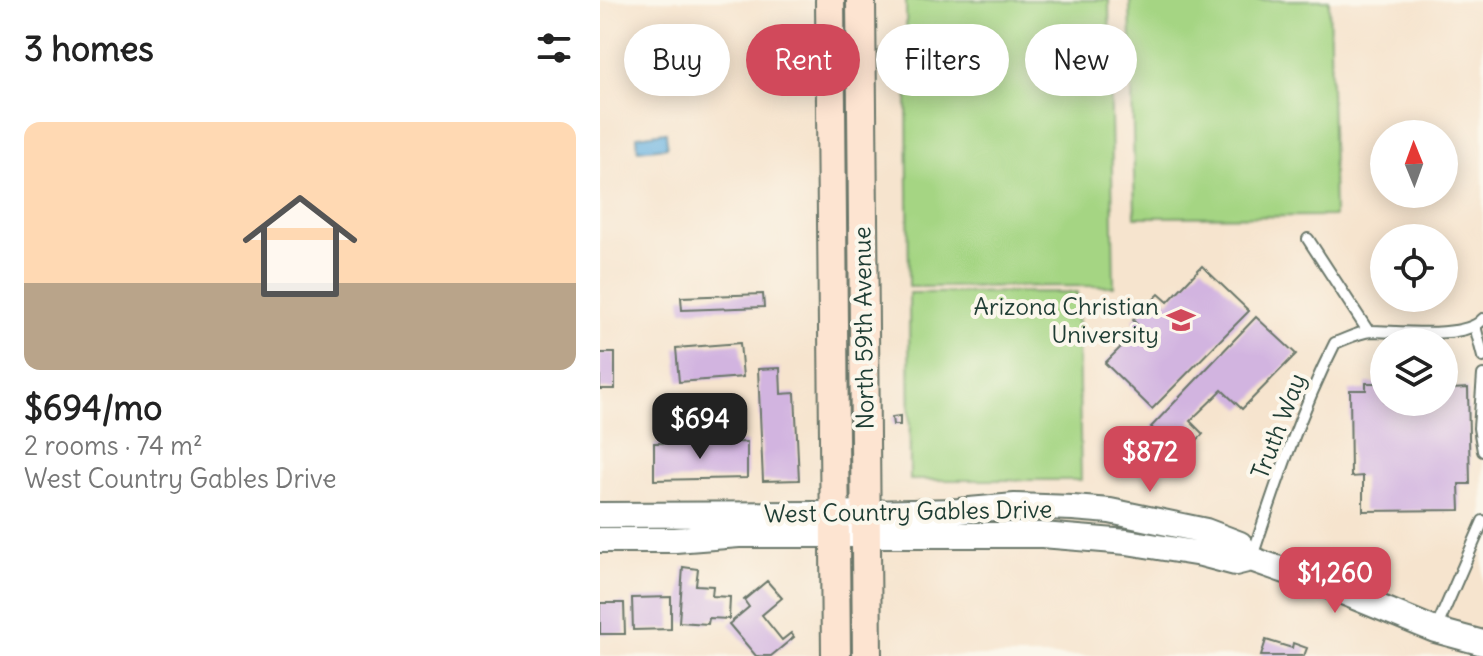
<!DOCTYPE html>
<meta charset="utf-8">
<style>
:root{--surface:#fff;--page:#f6f6f6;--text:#222;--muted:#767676;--line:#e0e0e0;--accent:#d1495b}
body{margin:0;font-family:Delius,sans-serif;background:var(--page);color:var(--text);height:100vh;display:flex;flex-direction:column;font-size:30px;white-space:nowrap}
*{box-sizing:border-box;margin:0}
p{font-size:26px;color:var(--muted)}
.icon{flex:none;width:44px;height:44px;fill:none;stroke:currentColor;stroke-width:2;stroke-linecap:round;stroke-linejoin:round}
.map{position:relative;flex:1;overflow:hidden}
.panel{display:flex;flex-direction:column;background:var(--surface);width:600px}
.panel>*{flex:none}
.banner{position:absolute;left:24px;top:24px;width:738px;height:72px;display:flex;gap:16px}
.needle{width:52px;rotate:359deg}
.tools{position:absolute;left:770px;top:120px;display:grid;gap:16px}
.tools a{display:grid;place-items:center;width:88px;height:88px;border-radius:50%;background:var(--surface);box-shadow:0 4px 20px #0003;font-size:40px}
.price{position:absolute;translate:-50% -68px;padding:0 18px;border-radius:16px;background:var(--accent);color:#fff;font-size:26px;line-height:52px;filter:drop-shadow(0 2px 4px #0008)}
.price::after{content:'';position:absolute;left:50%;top:48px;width:24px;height:18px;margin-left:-12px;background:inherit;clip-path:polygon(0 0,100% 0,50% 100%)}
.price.active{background:#222;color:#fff}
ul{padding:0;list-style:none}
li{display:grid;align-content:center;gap:16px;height:424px;padding:0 24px}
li+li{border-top:2px solid var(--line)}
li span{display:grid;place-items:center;height:248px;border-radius:16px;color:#555}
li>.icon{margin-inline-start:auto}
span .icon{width:144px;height:144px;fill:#fffc;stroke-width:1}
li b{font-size:34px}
h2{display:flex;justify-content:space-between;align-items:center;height:96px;padding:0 24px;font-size:34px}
.chip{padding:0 28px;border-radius:36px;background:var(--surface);box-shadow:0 4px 20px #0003;font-size:28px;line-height:72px}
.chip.active{background:var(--accent);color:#fff}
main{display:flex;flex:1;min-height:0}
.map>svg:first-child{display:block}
.green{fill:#a5d583;stroke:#62895c;stroke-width:2}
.water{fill:#67b1df;stroke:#43778a;stroke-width:2}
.building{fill:#d2b4e0}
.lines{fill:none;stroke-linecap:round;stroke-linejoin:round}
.service-casing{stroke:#6a776a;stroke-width:14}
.tertiary-casing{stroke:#6a776a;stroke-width:28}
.secondary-casing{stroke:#6a776a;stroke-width:32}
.service{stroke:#fff;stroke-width:10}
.tertiary{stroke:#fff;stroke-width:24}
.secondary{stroke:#fde4d1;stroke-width:28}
.labels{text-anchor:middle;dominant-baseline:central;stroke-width:8;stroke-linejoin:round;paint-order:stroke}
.poi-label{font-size:24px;fill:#1f3d34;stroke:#fbf7ec;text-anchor:end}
.street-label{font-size:24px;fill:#1f3d34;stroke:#fbf7ec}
</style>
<main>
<section class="panel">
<h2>3 homes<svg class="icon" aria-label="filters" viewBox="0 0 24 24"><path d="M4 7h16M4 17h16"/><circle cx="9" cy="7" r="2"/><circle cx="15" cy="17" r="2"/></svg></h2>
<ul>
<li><span style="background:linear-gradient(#ffd9b3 65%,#b9a48a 0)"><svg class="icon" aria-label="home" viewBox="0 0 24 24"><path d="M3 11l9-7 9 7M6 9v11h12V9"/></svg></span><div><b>$694/mo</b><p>2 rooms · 74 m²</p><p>West Country Gables Drive</p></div></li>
</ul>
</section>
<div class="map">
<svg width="883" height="656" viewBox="0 0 883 656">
<rect width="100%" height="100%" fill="#fbf7ec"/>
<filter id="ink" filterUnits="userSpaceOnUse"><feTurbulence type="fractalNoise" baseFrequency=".0125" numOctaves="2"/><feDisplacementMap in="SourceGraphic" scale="16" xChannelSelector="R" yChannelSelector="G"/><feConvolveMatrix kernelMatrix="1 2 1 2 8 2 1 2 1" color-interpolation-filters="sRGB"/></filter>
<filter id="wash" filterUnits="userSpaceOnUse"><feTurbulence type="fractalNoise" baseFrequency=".006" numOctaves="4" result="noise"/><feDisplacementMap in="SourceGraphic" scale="32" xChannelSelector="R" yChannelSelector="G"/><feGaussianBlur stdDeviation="1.8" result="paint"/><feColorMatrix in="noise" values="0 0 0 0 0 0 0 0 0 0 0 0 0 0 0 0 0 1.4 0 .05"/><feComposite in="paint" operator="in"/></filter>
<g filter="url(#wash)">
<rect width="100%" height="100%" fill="#f6e4ce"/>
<path class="green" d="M 306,0 L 509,0 L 514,286 L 309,287 Z
M 530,0 L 729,0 L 734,216 L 535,217 Z
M 477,292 L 481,480 L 310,480 L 309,293 Z"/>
<path class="water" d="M 66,132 L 67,147 L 38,150 L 37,136 Z"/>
<g id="blocks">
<path class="building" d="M 93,28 L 94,39 L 53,44 L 51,33 Z
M 602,266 L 649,311 L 552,409 L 505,363 L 540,328 L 533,320 L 559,294 L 568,302 Z
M 163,294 L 164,307 L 82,310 L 81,297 Z
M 656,317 L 696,354 L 642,409 L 622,390 L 590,421 L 603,434 L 582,456 L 551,427 Z
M 140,343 L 143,377 L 79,382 L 76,348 Z
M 0,353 L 15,353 L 15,389 L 0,389 Z
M 180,368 L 181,394 L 195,393 L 199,480 L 163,481 L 158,369 Z
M 851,381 L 852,389 L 868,388 L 870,484 L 859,484 L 860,510 L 763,511 L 763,476 L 751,477 L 750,390 L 766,390 L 766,383 L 784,383 L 784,402 L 844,402 L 844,382 Z
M 300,416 L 300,425 L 293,425 L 292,417 Z
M 147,442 L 147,478 L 54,480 L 54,443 Z
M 83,567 L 98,569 L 96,585 L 113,586 L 112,596 L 130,597 L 129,619 L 109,618 L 108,624 L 79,622 Z
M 167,581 L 182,598 L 162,615 L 182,640 L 191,633 L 194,637 L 171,656 L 156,656 L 129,624 L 149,607 L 144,600 Z
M 71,597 L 71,629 L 33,630 L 32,598 Z
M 0,603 L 24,603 L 25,634 L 0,634 Z
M 666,640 L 692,648 L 693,643 L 707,648 L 704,656 L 661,656 Z"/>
</g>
</g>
<g filter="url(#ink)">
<use href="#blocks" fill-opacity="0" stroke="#6a776a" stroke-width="2"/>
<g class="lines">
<defs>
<path id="service" d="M 708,239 L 768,331
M 875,326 L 883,357
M 883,375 L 879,428 L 883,451
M 652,557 C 676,484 700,412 735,343 C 746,339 759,332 771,331 C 797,331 866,340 883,319
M 836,629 L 883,521"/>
<path id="tertiary" d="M 0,515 L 219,514 L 358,511 L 415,506 L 473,508 L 510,511 L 606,531 L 640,544 L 651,559
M 0,540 L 75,540 L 139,535 L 442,535 L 527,542 L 601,554 L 635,563 L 651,559 L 728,586 L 835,630 L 883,643"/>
<path id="secondary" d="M 230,0 L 236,656
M 261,0 L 267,656"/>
</defs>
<use href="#service" class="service-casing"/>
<use href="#tertiary" class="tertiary-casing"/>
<use href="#secondary" class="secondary-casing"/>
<use href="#service" class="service"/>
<use href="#tertiary" class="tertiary"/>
<use href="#secondary" class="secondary"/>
</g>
</g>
<defs>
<symbol id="university-bare" viewBox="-9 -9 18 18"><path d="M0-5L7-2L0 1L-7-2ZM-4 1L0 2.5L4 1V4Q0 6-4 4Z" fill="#d1495b" stroke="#fbf7ec" stroke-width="2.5" paint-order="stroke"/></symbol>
</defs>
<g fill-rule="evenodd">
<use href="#university-bare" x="561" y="300" width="40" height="40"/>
</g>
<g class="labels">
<g class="poi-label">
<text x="559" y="306">Arizona Christian<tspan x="559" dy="28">University</tspan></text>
</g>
<g class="street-label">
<text transform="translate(263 328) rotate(-91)">North 59th Avenue</text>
<text transform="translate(678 426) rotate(-69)">Truth Way</text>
<text transform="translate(308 511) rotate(-1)">West Country Gables Drive</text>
</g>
</g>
</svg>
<div class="tools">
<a><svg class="needle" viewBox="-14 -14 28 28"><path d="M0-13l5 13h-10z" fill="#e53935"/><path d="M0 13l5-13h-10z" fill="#767676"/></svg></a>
<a><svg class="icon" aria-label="locate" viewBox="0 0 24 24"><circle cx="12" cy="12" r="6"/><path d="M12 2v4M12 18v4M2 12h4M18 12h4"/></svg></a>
<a><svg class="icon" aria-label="layers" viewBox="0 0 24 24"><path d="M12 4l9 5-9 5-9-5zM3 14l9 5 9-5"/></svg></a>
</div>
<b class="price active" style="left:100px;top:461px">$694</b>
<b class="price" style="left:550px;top:494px">$872</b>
<b class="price" style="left:735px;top:615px">$1,260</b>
<div class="banner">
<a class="chip">Buy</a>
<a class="chip active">Rent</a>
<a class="chip">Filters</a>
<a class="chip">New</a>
</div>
</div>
</main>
